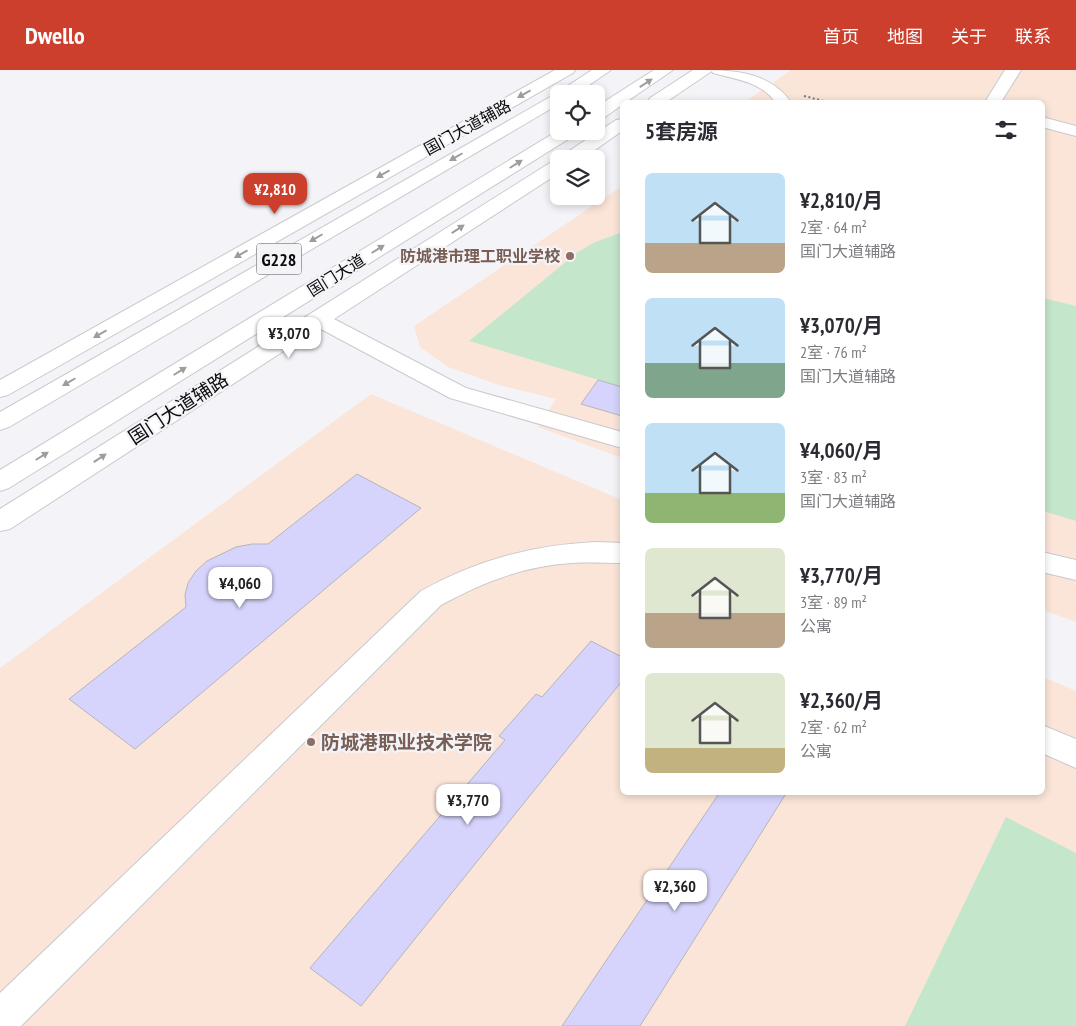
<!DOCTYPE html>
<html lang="zh">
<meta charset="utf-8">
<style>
:root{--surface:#fff;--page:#f7f7f7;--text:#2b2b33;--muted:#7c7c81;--accent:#cc3f2d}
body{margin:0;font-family:"PT Sans Narrow","Noto Sans SC",sans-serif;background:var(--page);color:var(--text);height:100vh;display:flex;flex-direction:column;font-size:19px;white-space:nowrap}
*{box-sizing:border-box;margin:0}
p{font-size:16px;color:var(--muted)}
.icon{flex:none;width:28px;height:28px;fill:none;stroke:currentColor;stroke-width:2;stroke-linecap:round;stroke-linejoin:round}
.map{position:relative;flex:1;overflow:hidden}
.sheet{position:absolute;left:620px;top:30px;width:425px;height:695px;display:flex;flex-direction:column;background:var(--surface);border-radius:8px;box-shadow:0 2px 8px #0003}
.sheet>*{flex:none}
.tools{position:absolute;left:550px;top:15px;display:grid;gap:10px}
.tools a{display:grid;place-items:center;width:55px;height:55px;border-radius:8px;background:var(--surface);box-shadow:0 2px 8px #0003;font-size:25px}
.price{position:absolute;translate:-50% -42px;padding:0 11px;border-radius:10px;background:#fff;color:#222;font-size:16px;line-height:32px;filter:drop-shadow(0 1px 2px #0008)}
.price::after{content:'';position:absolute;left:50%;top:30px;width:15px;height:11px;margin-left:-8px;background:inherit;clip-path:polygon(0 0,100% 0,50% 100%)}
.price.active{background:var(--accent);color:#fff}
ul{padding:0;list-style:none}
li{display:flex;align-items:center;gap:15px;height:125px;padding:0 25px}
li span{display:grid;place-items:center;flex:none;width:140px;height:100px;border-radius:8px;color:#555}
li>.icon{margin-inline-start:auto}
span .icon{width:60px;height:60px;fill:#fffc;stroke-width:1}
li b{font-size:21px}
h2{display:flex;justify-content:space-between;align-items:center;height:60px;padding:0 25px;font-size:21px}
header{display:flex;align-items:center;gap:30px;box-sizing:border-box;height:70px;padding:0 25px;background:var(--accent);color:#fff}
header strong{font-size:24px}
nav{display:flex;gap:28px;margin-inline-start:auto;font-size:18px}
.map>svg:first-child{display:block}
.education{fill:#fbe5d8}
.green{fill:#c4e7cc}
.building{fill:#d6d4fc;stroke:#b6b5b9}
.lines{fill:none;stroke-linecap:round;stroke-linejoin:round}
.minor-casing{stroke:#cac9cd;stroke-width:2}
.highway-casing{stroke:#cac9cd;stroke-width:2}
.path{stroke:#7c7c7e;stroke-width:2;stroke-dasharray:2 2.5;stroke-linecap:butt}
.minor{fill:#fff;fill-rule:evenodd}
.highway{fill:#fff;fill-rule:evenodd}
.oneway{fill:#9d9d9e}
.education-dot{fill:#8d6e63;stroke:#f4f4f8;stroke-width:2}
.labels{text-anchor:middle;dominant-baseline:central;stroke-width:4.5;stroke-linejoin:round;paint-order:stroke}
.far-street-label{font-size:16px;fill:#0b0b0c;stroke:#f4f4f8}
.far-education-label{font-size:16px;font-weight:bold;fill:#785e54;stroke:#f4f4f8;text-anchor:end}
.shield{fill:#f4f4f8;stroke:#515153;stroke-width:1}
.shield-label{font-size:18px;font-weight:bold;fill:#0b0b0c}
.street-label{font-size:19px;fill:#0b0b0c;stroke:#f4f4f8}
.education-label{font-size:19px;font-weight:bold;fill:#785e54;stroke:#f4f4f8;text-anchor:start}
</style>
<header>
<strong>Dwello</strong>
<nav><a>首页</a><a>地图</a><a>关于</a><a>联系</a></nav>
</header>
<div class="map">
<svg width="1076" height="956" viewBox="0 0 1076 956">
<rect width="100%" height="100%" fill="#f4f4f8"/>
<path class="education" d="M 791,0 L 1076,0 L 1076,552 L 1043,540 L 1042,32 L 745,32 Z
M 622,116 L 622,388 L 538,357 L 556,329 L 499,315 L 448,297 L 420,277 L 414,256 Z
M 371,324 L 622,430 L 622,722 L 1042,722 L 1043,607 L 1076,621 L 1076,956 L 0,956 L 0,598 Z"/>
<path class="green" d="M 622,162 L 622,317 L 469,271 L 578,182 L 593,173 Z
M 1043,228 L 1076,236 L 1076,451 L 1043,441 Z
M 1006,747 L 1076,783 L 1076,956 L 905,956 Z"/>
<path class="building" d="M 598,310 L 622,317 L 622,346 L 581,334 Z
M 357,404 L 421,438 L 135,679 L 69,629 L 186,537 L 185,525 L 188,513 L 196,501 L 207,491 L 236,477 L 252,474 L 268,474 Z
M 591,571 L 622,587 L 622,611 L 361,936 L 310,898 L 505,670 L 499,666 L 536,624 L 542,627 Z
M 720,722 L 787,722 L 640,956 L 562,956 Z"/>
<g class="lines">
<defs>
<path id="minor" d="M 555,0 L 575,0 L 573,3 L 8,325 L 0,327 L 0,310 Z
M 693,0 C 731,0 768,0 791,32 L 775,32 C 762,12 735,9 713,3 L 712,1 L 666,32 L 648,32 L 650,28 Z
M 1005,0 L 1021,0 L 1001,32 L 985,32 Z
M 1042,47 L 1076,56 L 1076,66 L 1042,57 Z
M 622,49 L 622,61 L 582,89 L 560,89 L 563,85 L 616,50 Z
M 559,90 L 559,103 L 334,249 L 466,318 L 622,362 L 622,378 L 450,328 L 319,258 L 10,459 L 0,461 L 0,439 L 553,91 Z
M 596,472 L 622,473 L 622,493 C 606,493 589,492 572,493 C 524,496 483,512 441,535 L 21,956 L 0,956 L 0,923 L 421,521 C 477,490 532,475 596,472 Z
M 1042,482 L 1076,490 L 1076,510 L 1042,502 Z
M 1042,655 L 1076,669 L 1076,698 L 1042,683 Z"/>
<path id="highway" d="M 592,0 L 611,0 L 576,24 L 559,24 L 559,34 L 9,357 L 0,360 L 0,342 L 557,23 Z
M 654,0 L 673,0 L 626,32 L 622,32 L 622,35 L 602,49 L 596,50 L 596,37 Z
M 559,60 L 578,61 L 575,65 L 9,418 L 0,421 L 0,400 Z"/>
</defs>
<use href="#minor" class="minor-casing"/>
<use href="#highway" class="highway-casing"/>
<path class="path" d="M 804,26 L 828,32"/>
<use href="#minor" class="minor"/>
<use href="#highway" class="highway"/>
</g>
<defs><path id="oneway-solid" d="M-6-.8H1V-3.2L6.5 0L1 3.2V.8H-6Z" transform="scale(1.25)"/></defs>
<g class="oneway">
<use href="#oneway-solid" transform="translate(646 13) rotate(-33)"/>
<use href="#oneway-solid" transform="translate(524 24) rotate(151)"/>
<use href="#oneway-solid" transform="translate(456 87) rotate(150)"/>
<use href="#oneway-solid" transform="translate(516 94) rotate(-32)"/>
<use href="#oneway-solid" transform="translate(383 104) rotate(151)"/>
<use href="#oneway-solid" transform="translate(458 159) rotate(-33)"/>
<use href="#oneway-solid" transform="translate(316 168) rotate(150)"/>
<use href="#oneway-solid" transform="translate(378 179) rotate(-32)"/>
<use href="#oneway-solid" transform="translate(241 184) rotate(151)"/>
<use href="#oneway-solid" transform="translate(100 264) rotate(151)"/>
<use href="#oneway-solid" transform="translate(180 301) rotate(-32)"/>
<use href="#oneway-solid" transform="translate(69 312) rotate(150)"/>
<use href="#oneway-solid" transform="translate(42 386) rotate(-32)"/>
<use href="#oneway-solid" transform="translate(100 388) rotate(-33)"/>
</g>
<g class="education-dot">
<circle cx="570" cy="186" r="5"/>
<circle cx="311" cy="672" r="5"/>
</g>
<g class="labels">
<g class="far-street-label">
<text transform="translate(467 57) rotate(-29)">国门大道辅路</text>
<text transform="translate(336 205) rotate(-32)">国门大道</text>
</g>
<g class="far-education-label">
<text x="560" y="186">防城港市理工职业学校</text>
</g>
<rect class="shield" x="256.5" y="173.5" width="45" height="31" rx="4"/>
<g class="shield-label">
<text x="279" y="189">G228</text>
</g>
<g class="street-label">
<text transform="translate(178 338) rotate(-33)">国门大道辅路</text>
</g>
<g class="education-label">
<text x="321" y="672">防城港职业技术学院</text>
</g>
</g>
</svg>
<div class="tools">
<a><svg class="icon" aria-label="locate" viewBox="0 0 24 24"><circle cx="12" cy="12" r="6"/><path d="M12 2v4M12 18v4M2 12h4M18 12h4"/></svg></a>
<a><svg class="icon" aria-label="layers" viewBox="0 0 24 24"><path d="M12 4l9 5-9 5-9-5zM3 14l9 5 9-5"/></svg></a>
</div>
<b class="price active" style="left:275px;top:145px">¥2,810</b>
<b class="price" style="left:289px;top:289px">¥3,070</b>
<b class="price" style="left:240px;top:539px">¥4,060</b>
<b class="price" style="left:468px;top:756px">¥3,770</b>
<b class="price" style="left:675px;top:842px">¥2,360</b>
<section class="sheet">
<h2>5套房源<svg class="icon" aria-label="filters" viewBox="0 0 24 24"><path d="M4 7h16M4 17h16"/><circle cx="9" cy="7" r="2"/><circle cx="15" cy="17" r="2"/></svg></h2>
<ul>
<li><span style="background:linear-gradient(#bfe0f5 70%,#b9a48a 0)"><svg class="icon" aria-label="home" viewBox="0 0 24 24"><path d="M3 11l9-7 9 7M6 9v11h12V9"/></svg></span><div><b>¥2,810/月</b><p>2室 · 64 m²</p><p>国门大道辅路</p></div></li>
<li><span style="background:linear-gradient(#bfe0f5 65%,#7fa58c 0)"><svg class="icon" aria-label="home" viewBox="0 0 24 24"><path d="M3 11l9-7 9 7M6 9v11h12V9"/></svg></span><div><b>¥3,070/月</b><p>2室 · 76 m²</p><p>国门大道辅路</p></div></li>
<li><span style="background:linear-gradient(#bfe0f5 70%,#8fb573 0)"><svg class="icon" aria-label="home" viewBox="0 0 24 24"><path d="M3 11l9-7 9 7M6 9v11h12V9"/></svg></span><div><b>¥4,060/月</b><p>3室 · 83 m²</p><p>国门大道辅路</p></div></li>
<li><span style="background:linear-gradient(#dfe7d0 65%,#b9a48a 0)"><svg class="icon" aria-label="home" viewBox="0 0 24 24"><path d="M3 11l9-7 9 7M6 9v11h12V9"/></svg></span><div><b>¥3,770/月</b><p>3室 · 89 m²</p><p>公寓</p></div></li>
<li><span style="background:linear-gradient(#dfe7d0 75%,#c2b280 0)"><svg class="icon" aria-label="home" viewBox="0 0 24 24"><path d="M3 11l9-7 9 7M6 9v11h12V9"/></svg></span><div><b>¥2,360/月</b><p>2室 · 62 m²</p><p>公寓</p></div></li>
</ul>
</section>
</div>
